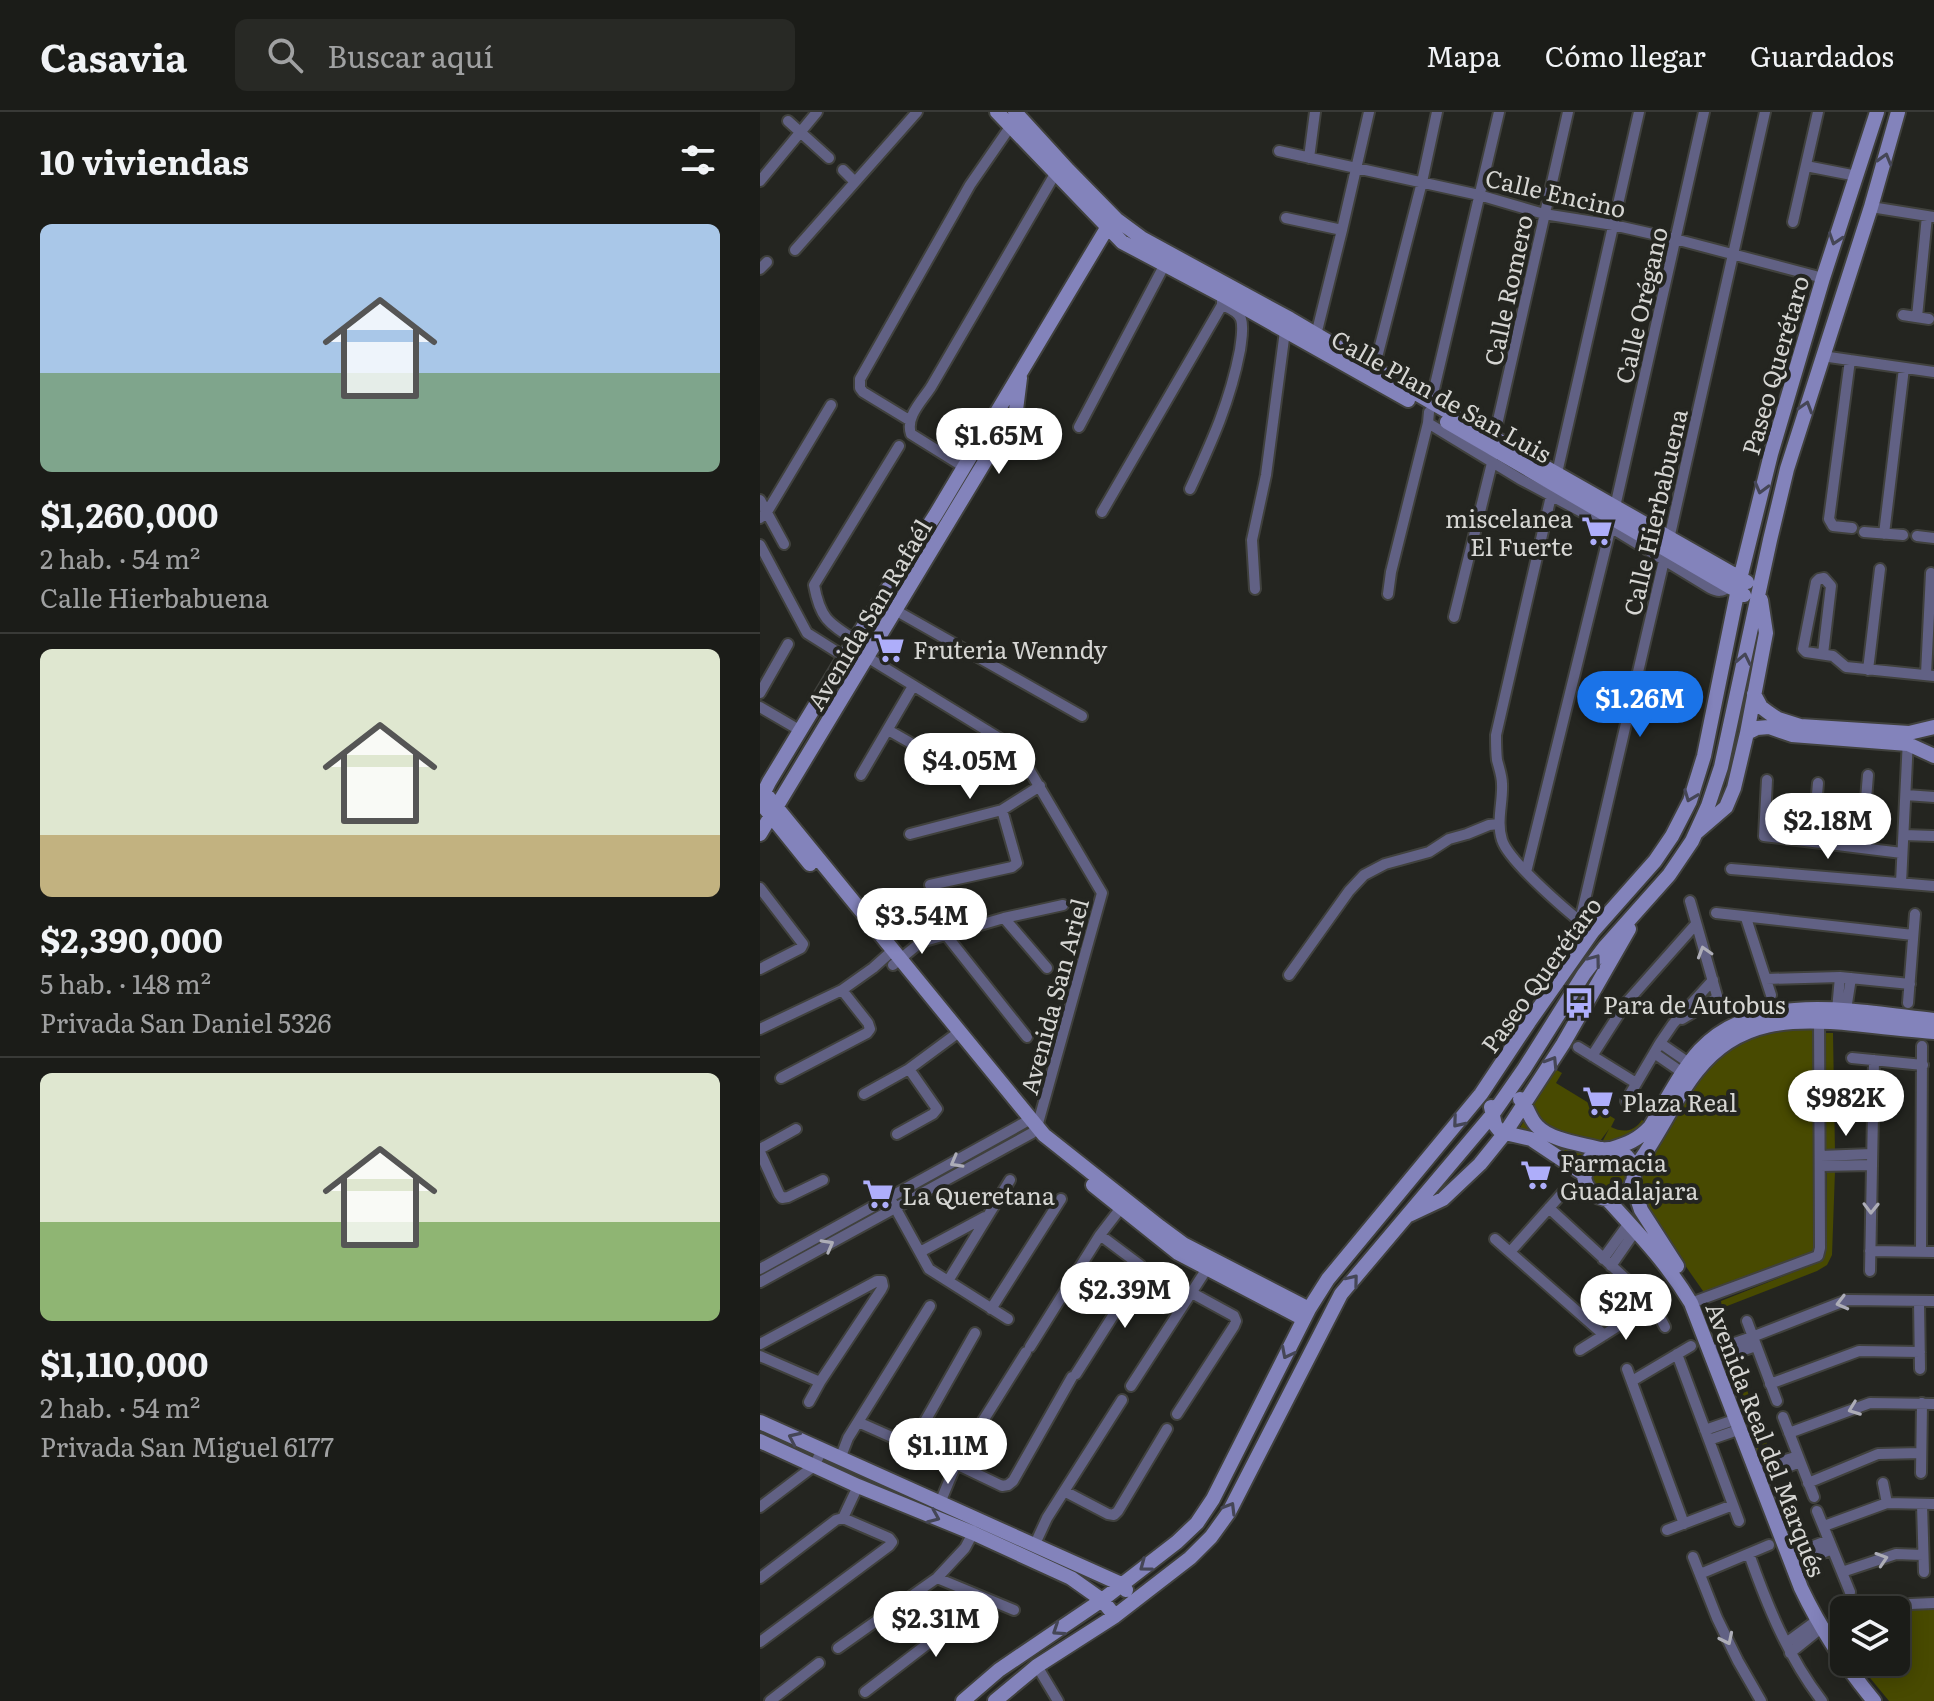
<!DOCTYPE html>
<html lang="es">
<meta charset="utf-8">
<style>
:root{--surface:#1b1c18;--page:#282925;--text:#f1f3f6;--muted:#a0a1a2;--line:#393a37;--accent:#1a73e8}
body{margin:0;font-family:Literata,serif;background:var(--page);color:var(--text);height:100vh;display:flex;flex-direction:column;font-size:30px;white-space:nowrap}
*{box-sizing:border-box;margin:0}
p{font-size:26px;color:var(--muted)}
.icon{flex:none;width:44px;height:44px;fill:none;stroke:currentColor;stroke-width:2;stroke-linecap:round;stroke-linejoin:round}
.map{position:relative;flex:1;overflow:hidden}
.side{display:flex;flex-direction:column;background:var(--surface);width:760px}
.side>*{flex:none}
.tools{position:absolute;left:1070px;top:1484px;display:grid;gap:16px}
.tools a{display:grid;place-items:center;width:80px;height:80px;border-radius:12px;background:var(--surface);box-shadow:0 4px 20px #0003,0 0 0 2px var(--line);font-size:40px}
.price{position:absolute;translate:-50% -68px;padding:0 18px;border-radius:28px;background:#fff;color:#222;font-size:26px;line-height:52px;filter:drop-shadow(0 2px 4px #0008)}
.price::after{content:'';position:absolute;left:50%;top:48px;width:24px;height:18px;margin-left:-12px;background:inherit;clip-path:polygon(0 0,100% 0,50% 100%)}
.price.current{background:var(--accent);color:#fff}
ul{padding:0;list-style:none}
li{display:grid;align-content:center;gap:16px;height:424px;padding:0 40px}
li+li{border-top:2px solid var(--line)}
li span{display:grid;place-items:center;height:248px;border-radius:12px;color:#555}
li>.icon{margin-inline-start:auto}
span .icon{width:144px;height:144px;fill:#fffc;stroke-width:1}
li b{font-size:34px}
h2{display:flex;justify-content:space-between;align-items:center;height:96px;padding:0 40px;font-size:34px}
header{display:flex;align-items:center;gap:48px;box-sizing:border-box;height:112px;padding:0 40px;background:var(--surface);border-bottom:2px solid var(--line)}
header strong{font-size:38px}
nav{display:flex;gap:44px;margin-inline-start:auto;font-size:28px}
.search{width:560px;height:72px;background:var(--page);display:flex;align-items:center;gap:20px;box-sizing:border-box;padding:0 28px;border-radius:12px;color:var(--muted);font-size:30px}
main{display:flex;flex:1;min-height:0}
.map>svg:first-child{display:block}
.green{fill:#484a01}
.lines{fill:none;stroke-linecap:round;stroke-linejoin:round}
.street-casing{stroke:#40413d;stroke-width:14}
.secondary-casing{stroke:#40413d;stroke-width:18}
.street{stroke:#616184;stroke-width:10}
.secondary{stroke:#8383bb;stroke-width:14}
.oneway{stroke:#454656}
.oneway2{stroke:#adadb7}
.labels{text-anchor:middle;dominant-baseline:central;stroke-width:8;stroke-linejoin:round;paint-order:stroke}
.street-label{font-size:24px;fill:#d6d6d3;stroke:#242520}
.poi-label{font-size:24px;fill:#d6d6d3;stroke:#242520;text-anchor:start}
</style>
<header>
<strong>Casavia</strong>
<div class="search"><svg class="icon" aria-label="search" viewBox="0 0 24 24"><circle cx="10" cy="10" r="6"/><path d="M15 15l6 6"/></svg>Buscar aquí</div>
<nav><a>Mapa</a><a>Cómo llegar</a><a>Guardados</a></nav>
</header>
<main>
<section class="side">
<h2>10 viviendas<svg class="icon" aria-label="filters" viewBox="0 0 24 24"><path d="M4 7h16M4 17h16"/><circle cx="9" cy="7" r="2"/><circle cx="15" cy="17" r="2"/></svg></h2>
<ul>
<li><span style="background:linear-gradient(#a9c7e8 60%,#7fa58c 0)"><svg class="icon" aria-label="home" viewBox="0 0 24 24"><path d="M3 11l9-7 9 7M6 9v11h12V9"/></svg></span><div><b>$1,260,000</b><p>2 hab. · 54 m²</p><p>Calle Hierbabuena</p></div></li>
<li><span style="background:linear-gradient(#dfe7d0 75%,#c2b280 0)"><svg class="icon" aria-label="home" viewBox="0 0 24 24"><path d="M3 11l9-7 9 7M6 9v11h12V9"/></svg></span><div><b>$2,390,000</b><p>5 hab. · 148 m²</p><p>Privada San Daniel 5326</p></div></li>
<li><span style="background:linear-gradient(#dfe7d0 60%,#8fb573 0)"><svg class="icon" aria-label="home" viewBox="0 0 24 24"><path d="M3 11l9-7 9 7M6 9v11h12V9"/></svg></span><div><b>$1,110,000</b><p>2 hab. · 54 m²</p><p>Privada San Miguel 6177</p></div></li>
</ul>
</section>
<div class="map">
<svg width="1174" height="1589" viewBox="0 0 1174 1589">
<rect width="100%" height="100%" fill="#242520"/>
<path class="green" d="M 1059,909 L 1058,1144 L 948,1180 L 943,1179 L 885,1096 L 878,1064 L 889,1039 L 938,958 L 965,932 L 1014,911 Z
M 1066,921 L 1073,921 L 1075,1041 L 1066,1041 Z
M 795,957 L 802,961 L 796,971 L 855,1007 L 851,1015 C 863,1021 874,1020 882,1008 L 890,1015 L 839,1036 L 849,1017 C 839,1031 827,1044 822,1060 L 758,1019 Z
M828 1062a22 22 0 1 1 44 0a22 22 0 1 1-44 0Z
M 1075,1059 L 1072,1143 L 1067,1153 L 1057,1159 L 962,1196 L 961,1189 L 1056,1151 L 1066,1137 L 1067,1060 Z
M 975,1246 L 1012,1345 L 1001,1349 L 963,1248 Z
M 1154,1497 L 1174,1498 L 1174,1589 L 1129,1589 L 1097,1550 L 1136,1550 L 1136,1502 Z"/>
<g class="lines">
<defs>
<path id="street" d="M 28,9 L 69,46
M 519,39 L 719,83 L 784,102 L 853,113 L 915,127 L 1063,166
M 549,46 L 555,0
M 1046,54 L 1097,64
M 83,58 L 95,70
M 0,69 L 57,0
M 1111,95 L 1174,105
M 526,106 L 582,118
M 1033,110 L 1058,0
M 35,138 L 157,0
M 0,157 L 7,150
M 1143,203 L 1169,207
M 1157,205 L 1167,104
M 556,223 L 582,118 L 609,0
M 1062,244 L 1174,260
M 1090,248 L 1069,407 L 1073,414 L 1092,416
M 614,257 L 662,70 L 677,0
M 671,290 L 739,0
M 149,308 L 103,280 L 100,276 L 100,267 L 210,73 L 250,15
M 668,311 L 760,367 L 850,415 L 950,476 C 958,480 962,480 969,475
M 319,315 L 405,152
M 204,355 L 151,322 C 145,305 162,289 171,275 L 295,62
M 797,361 L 879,0
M 794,371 L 736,623 C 736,631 736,640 737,648 C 739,656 742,664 742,672 C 743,690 736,710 742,728 C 749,750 812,804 833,819
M 430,377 C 452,329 470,290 480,238 C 481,229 484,216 481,207 C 478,199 469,196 462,193
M 0,388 L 24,432
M 855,395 L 944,0
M 342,400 L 462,193 L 462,183
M 0,406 L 7,400 L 71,293
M 1104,420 L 1143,423
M 1124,422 L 1144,256
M 1157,424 L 1174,426
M 0,433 L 47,521 L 85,545
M 495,477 L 492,428 L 506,363 L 525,219 L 527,214
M 628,482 L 631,460 L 668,311 L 669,300
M 135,498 L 322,604
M 694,505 L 732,351 L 734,326 L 808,0
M 95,528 C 68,511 60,506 54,473 L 139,334
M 1063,542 L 1071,474 L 1064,466 L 1059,467 L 1056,470 L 1043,537 L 1046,540 L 1073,544 L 1086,555 L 1174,564
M 1108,558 L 1120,457
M 1166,562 L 1171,461
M 0,581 L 28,532
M 0,595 L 41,619
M 128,618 L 184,650
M 101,663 L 153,574
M 1007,668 L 1004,724 L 1142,741
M 1146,683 L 1174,685
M 150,722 L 242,698 L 280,674
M 1144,723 L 1174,724
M 1053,730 L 1058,671
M 1102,736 L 1108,663
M 971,757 L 1174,774
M 766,760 L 853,406
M 1141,771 L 1148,627
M 170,773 L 252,755 L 257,751 L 242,698
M 0,776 L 43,832 L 41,836 L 0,857
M 930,789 L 961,898
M 956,801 L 1153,823
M 244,806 L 287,856
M 986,806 L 1011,883
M 820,809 L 909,427 L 1005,0
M 186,823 L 267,925
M 133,853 L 161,830 L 244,806 L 303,793
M 529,863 L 589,779 L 604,763 L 625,752 L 669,740 L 689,727 L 707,722 L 729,713 L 739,712
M 1006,867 L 1080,865 L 1150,872
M 1148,891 L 1155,802
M 1077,898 L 1080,865
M 1086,898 L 1091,866
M 922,907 L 957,886
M 0,917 L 82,878 L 113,856 L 132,839
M 900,931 L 929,951
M 818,935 L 876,971
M 894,941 L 923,961
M 832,944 L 866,891 L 936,812
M 1092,946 L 1163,953
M 21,966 L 107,921 L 110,917 L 108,911 L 82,878
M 104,982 L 149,957 L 199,920
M 866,989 L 900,931 L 913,912 L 953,868
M 137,1022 L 173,1002 L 177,997 L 149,957
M 0,1037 L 36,1017
M 0,1040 L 19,1082 L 22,1086 L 28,1085 L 63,1068
M 1060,1044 L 1112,1042
M 1060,1054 L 1112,1053
M 132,1090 L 169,1157 L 248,1207
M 789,1096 L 893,1192 L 905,1215
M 735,1127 L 844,1223
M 1110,1139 L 1174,1140
M 1161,1139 L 1162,934
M 160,1140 L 225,1105
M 750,1140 L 806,1077
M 843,1147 L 869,1111
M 851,1154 L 876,1118
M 0,1157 L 271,1007 L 275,1007
M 1110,1159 L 1114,948
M 188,1169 L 250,1068
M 0,1170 L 272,1021 L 277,1015 L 342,781 L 257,637 L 107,545
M 1159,1189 L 1160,1257
M 931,1191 L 1058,1144 L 1060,1136 L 1059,903
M 231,1197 L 301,1087
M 987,1209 L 1017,1289
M 0,1232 L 117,1169 L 122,1169 L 123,1174 L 121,1178 L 60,1270 L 49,1290
M 270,1235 L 340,1123 L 360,1097
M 957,1237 L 992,1225 L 1087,1188 L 1174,1189
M 820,1238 L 893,1192
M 917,1242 L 979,1409
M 0,1244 L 60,1270
M 960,1246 L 996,1234
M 867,1257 L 924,1412
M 316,1262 L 382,1158 L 380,1153 L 340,1123
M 872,1269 L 931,1234
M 1010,1272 L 1099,1239 L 1160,1240
M 371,1274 L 448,1155
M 417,1302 L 474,1214 L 476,1209 L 474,1204 L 432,1181
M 1023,1305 L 1054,1385
M 98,1310 L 143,1330 L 150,1330 L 155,1327 L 215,1221
M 945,1318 L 974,1308
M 1029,1321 L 1110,1291 L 1174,1292
M 949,1328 L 978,1318
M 80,1347 L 88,1326 L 170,1194
M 196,1352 L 242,1374 L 248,1373 L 253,1369 L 312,1265
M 1001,1356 L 1038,1344
M 1161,1361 L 1162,1291
M 1004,1364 L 1040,1350
M 1048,1371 L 1118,1342 L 1161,1341
M 1123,1371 L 1127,1391
M 304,1379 L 348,1402 L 354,1403 L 358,1399 L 407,1317
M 180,1391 L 196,1352 L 266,1240
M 1162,1392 L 1164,1460
M 0,1395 L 54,1354 L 62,1338
M 1057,1399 L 1090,1480
M 83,1406 L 98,1374
M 1064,1414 L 1127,1391 L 1174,1392
M 907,1418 L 973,1393
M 275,1432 L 287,1406 L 362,1288
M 989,1442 C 1007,1493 1028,1545 1062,1589
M 1033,1442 L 1069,1428
M 933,1445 L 957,1506 L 978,1549 L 1001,1589
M 1037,1452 L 1072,1437
M 1082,1460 L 1136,1442 L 1163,1443
M 940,1462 L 1009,1433
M 0,1466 L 76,1408 L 83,1406 L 129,1426 L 132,1430 L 129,1434 L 0,1530
M 177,1466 L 254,1498
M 1125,1498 L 1150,1492 L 1174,1491
M 1069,1519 L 1084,1513
M 1026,1531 L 1056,1509
M 78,1536 L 177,1466 L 205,1436 L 213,1421
M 1030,1541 L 1061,1516
M 277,1554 L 298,1589
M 105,1580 L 226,1487
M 10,1589 L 59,1551"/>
<path id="secondary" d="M 237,0 L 362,130 L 462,183 L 648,288
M 255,0 L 308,58 L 356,107 L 383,127 L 530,207 L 671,290 L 987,470
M 687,310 L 984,483
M 994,582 L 1001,595 L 1009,601 L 1018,607 L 1040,614 L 1149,621 L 1174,615
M 987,621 L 997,616 L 1009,615 L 1032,623 L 1148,632 L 1174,644
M 4,680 L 284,1023 L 400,1115 L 423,1132 L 549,1197
M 1,686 L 9,670 L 95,528 L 176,402 L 347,116 L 353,110
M 0,690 L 50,752
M 937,720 L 966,695 L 974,676 L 987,621 L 1006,521 L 1001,488
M 0,722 L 256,298 L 260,266
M 760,987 C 768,995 769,1006 777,1014 C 791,1029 823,1032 843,1038
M 731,995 L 735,1013 L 739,1018 L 745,1021 L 771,1027 L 825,1063
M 851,1037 C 867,1032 878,1028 890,1015 C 906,990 920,960 940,938 C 997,877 1100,900 1174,908
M824 1062a25 25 0 1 1 50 0a25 25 0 1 1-50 0Z
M 874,1057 C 898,1026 913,989 937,959 C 978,906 1034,906 1094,912 C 1121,915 1147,918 1174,920
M 872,1071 L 881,1098 L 917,1154
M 333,1073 L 418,1141 L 544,1207
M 848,1088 C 879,1122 907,1151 931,1191 L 1041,1476 C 1061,1518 1085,1554 1114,1589
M 649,1103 L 683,1087 L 720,1052 L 745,1021 L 803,932 L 869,817
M 0,1310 C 120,1365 241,1417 361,1472 L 366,1478
M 0,1329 L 98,1374 L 213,1421 L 311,1466 L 342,1488 L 355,1504
M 203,1589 L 239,1558 L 342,1488 L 417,1430 L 437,1411 L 453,1387 L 549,1197 L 568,1167 L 721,982 L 769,910 L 833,819 L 895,749 L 912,724 L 930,689 L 944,644 L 980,467 L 1011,342 L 1063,166 L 1117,0
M 235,1589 L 277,1554 L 355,1504 L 430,1446 L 451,1425 L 469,1400 L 581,1182 L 732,1003 L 764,957 L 824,862 L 844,836 L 909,763 L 932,729 L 948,694 L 961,655 L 1010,428 L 1027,357 L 1111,95 L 1138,0"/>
</defs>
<use href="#street" class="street-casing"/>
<use href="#secondary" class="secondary-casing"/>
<use href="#street" class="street"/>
<use href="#secondary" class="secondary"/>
</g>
<defs><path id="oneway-chevron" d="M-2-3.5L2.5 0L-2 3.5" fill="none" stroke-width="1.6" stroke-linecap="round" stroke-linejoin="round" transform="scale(2)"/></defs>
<g class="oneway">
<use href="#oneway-chevron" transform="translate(1125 47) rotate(-74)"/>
<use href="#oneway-chevron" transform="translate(1075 127) rotate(108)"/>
<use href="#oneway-chevron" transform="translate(1046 295) rotate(-73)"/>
<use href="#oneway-chevron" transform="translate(1001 376) rotate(105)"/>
<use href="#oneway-chevron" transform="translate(984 547) rotate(-78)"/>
<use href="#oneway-chevron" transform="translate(930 684) rotate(111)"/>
<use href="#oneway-chevron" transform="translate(835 848) rotate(-53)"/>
<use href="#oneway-chevron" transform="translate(792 950) rotate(-58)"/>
<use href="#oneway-chevron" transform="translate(698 1010) rotate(130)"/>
<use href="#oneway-chevron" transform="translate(593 1168) rotate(-51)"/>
<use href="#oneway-chevron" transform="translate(527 1241) rotate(117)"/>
<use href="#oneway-chevron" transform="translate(34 1326) rotate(-155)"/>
<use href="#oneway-chevron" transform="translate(470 1396) rotate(-59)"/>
<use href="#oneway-chevron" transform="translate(174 1405) rotate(23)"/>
<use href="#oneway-chevron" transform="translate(385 1454) rotate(143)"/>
<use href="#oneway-chevron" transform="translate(298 1518) rotate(146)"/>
</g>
<g class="oneway2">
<use href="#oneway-chevron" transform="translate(944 840) rotate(-107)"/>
<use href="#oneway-chevron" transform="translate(196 1050) rotate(151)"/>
<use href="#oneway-chevron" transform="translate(1111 1096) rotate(91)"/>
<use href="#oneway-chevron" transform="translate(68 1133) rotate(-29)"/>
<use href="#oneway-chevron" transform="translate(1082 1191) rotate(165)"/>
<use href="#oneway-chevron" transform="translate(1094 1297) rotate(159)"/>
<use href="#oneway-chevron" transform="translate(1122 1447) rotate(-18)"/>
<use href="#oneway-chevron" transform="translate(967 1527) rotate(64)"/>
</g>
<defs>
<symbol id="supermarket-bare" viewBox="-9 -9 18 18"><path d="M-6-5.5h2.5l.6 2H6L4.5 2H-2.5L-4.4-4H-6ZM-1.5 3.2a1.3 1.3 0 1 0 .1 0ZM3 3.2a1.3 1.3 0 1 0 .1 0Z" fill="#aeaefa" stroke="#242520" stroke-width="2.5" paint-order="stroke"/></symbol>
<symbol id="bus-bare" viewBox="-9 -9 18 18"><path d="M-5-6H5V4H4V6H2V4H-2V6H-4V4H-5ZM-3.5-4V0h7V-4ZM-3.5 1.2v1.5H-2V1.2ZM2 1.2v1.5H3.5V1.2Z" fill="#aeaefa" stroke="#242520" stroke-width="2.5" paint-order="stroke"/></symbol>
</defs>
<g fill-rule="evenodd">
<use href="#supermarket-bare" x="815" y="397" width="44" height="44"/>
<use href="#supermarket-bare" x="107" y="514" width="44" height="44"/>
<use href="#bus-bare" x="797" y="869" width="44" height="44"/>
<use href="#supermarket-bare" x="816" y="967" width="44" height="44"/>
<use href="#supermarket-bare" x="754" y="1041" width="44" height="44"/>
<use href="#supermarket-bare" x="96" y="1060" width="44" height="44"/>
</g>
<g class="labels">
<g class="street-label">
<text transform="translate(796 80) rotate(13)">Calle Encino</text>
<text transform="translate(747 178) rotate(-78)">Calle Romero</text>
<text transform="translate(880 193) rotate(-77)">Calle Orégano</text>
<text transform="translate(1014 253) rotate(-74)">Paseo Querétaro</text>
<text transform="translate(682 283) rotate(29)">Calle Plan de San Luis</text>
<text transform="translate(894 400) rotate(-77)">Calle Hierbabuena</text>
<text transform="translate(108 502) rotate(-59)">Avenida San Rafaél</text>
<text transform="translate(780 862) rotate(-54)">Paseo Querétaro</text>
<text transform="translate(293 884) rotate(-75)">Avenida San Ariel</text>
<text transform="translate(1007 1327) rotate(69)">Avenida Real del Marqués</text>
</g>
<g class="poi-label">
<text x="813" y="405" text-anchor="end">miscelanea<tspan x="813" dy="28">El Fuerte</tspan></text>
<text x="153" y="536">Fruteria Wenndy</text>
<text x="843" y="891">Para de Autobus</text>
<text x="862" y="989">Plaza Real</text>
<text x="800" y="1049">Farmacia<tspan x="800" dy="28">Guadalajara</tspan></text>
<text x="142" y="1082">La Queretana</text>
</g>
</g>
</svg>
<div class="tools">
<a><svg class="icon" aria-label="layers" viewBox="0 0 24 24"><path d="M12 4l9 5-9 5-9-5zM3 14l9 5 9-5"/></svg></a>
</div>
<b class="price" style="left:239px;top:364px">$1.65M</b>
<b class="price current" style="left:880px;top:627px">$1.26M</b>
<b class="price" style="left:210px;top:689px">$4.05M</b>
<b class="price" style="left:1068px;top:749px">$2.18M</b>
<b class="price" style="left:162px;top:844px">$3.54M</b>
<b class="price" style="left:1086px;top:1026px">$982K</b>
<b class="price" style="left:365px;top:1218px">$2.39M</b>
<b class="price" style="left:866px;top:1230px">$2M</b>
<b class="price" style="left:188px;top:1374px">$1.11M</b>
<b class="price" style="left:176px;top:1547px">$2.31M</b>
</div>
</main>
